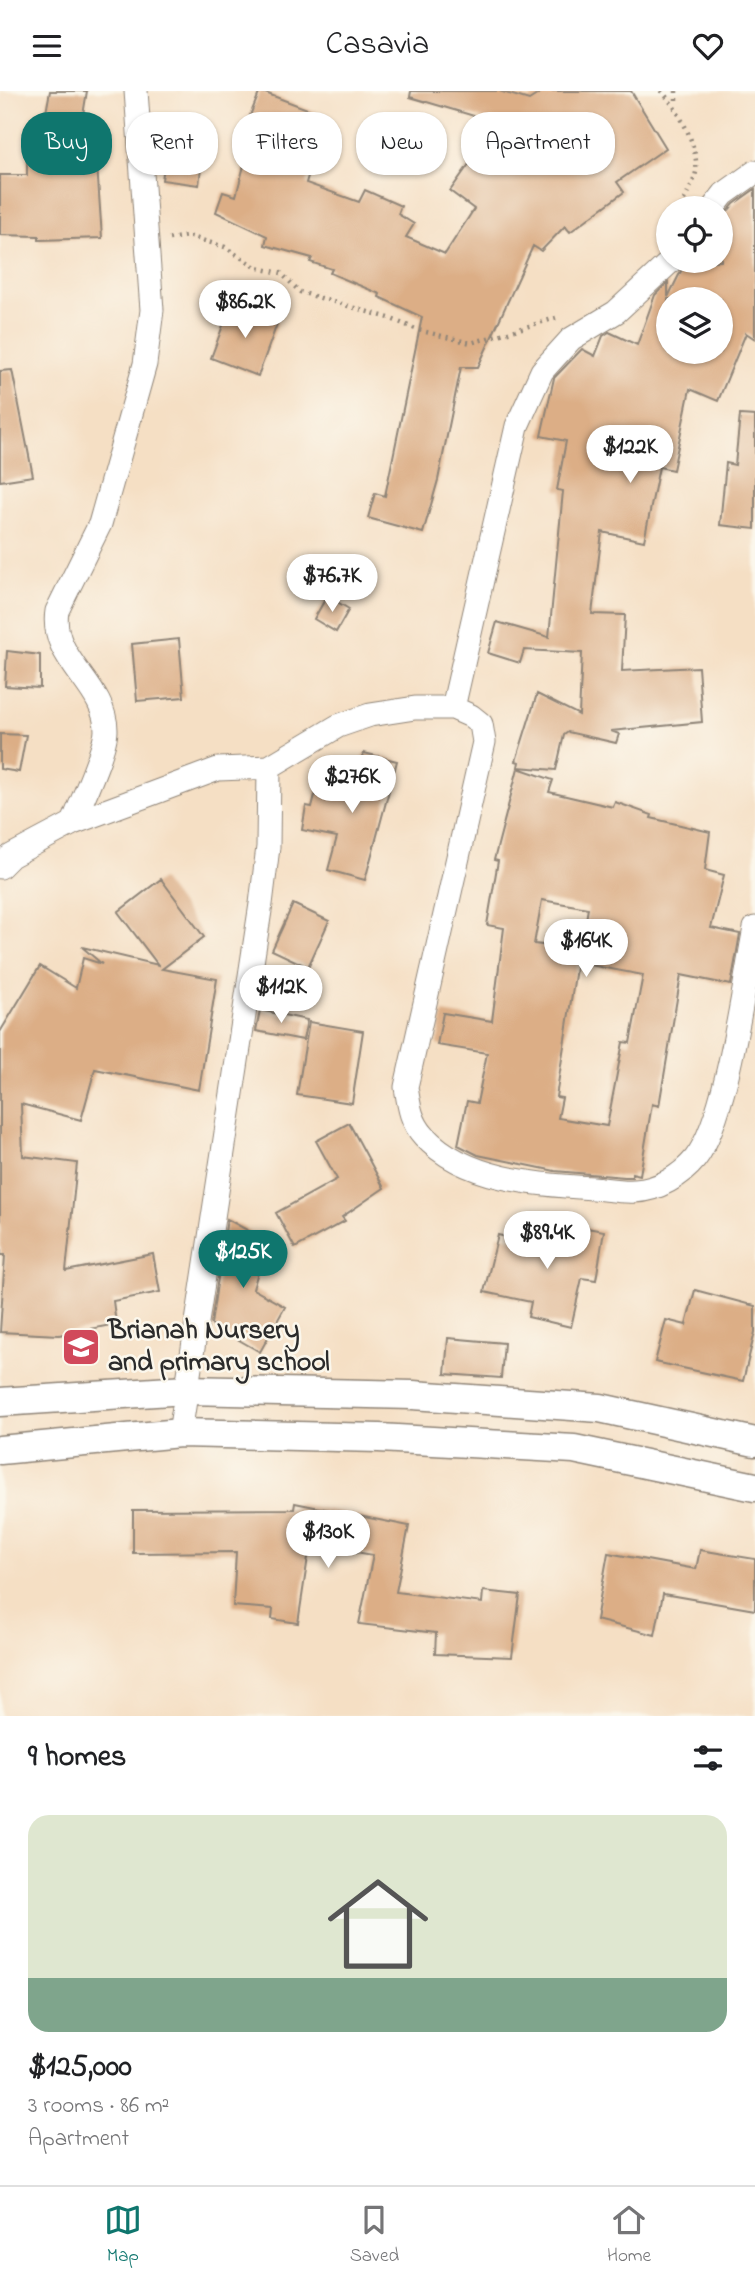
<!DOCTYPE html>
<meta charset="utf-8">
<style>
:root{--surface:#fff;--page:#f6f6f6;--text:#202124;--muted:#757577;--line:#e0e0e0;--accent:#0f766e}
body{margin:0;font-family:"Indie Flower",sans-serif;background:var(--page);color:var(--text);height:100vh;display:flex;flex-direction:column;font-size:26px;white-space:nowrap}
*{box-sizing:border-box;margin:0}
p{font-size:23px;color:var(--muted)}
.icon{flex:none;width:38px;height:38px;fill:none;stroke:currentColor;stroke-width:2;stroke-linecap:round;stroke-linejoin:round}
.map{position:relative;height:1625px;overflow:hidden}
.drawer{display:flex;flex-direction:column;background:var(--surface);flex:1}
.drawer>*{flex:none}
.hud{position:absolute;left:21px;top:21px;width:714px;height:63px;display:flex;gap:14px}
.controls{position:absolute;left:656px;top:105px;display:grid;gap:14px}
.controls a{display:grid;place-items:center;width:77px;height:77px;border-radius:50%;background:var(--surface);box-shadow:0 2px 5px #0004;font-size:35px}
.price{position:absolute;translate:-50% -60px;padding:0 16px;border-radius:24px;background:#fff;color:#222;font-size:23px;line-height:46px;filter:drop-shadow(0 2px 4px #0008)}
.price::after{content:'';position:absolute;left:50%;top:42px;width:21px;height:16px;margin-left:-10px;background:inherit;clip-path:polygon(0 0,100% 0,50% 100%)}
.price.current{background:var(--accent);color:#fff}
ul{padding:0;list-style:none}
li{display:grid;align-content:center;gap:14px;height:371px;padding:0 28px}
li+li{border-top:2px solid var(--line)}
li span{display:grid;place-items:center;height:217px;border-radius:21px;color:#555}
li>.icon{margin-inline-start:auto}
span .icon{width:126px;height:126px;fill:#fffc;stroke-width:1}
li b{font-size:30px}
h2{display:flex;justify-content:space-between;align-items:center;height:84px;padding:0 28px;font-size:30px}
.pill{padding:0 24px;border-radius:28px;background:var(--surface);box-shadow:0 2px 5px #0004;font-size:24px;line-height:63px}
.pill.current{background:var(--accent);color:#fff}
header{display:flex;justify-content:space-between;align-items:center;height:91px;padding:0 28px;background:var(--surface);font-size:32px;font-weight:600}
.tabs{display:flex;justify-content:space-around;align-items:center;height:98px;border-top:2px solid var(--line);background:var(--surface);font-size:19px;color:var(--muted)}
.tabs a{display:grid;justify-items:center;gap:4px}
.tabs .current{color:var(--accent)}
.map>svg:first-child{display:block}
.building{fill:#dcae86;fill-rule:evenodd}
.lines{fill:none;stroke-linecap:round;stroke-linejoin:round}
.minor-casing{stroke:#908578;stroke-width:25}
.tertiary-casing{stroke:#908578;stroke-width:31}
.path{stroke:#908578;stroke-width:4.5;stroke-dasharray:2 5;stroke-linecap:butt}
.minor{stroke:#fff;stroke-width:23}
.tertiary{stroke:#fff;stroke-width:28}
.labels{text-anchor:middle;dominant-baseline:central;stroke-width:5;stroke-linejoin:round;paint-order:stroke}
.poi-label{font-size:28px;font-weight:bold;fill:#2b2b2b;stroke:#fbf7ec;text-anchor:start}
</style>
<header><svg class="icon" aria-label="menu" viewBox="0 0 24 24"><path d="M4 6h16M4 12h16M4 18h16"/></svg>Casavia<svg class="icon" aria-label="heart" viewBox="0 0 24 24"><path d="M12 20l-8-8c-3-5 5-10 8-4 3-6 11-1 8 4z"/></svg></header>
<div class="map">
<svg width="755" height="1625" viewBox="0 0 755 1625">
<rect width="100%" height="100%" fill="#fbf7ec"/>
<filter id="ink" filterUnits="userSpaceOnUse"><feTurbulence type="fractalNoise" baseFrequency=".0143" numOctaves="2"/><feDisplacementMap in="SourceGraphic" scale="14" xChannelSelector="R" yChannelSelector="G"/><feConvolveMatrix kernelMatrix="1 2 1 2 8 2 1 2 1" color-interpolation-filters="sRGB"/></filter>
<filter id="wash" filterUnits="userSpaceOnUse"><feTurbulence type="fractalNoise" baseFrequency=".00686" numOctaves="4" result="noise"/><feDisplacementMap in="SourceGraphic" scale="28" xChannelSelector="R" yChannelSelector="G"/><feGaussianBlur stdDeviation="1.57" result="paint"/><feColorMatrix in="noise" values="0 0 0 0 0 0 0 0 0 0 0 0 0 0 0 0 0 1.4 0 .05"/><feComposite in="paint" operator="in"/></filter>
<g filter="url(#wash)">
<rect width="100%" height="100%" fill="#f5dfc4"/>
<g id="blocks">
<path class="building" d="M 50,0 L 87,0 L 77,60 L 96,59 L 102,147 L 39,149 L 39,145 L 0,144 L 0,84 L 27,84 L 27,65 L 38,65 Z
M 260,0 L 326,25 L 306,92 L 359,111 L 365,99 L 401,115 L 398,123 L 414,133 L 406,146 L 445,163 L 474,118 L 450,100 L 498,32 L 410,6 L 411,0 L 499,0 L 529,9 L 543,0 L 631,0 L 666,57 L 617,91 L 624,101 L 570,141 L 565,135 L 541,160 L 533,155 L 478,276 L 461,276 L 438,389 L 423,442 L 368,427 L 375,402 L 385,405 L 422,226 L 379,206 L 380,203 L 330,182 L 332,178 L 310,171 L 312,167 L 265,154 L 267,145 L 216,121 L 223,101 L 236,105 L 251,48 L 242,44 Z
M 167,55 L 203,60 L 199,94 L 162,89 Z
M 755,98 L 755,248 L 746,242 L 718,310 L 690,298 L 673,379 L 659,376 L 644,450 L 602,441 L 592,523 L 625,524 L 622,580 L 698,576 L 702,631 L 611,640 L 619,643 L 616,652 L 568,641 L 564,644 L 556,679 L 518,676 L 519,671 L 516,670 L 537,603 L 579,624 L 582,562 L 524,559 L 520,572 L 488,562 L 497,531 L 549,546 L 563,400 L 557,399 L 566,350 L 541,345 L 554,287 L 582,258 L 595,265 L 603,245 L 609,241 L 637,254 L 655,204 L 668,191 L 668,206 L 686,170 L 721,170 L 721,128 L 734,113 ZM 668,208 L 721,208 L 721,261 L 668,261 Z
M 231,213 L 278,230 L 258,285 L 211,267 Z
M 12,279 L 33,385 L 0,390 L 0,280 Z
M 740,324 L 755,325 L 755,438 L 720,434 L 726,372 L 735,374 Z
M 327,505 L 349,518 L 336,541 L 314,528 Z
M 179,548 L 184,606 L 137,610 L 132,553 Z
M 7,560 L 40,564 L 40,597 L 5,595 Z
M 0,643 L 26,644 L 19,681 L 0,678 Z
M 364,662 L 397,670 L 365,789 L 328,779 L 337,746 L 302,739 L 306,715 L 312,716 L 319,688 L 355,697 Z
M 518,677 L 553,689 L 549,701 L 613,716 L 615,711 L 652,724 L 651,727 L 710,741 L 705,779 L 724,784 L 711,837 L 740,843 L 731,894 L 681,884 L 659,1015 L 652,1013 L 640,1084 L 632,1082 L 632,1086 L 625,1086 L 555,1080 L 478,1064 L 458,1054 L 467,1010 L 477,1012 L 487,962 L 437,954 L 443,922 L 492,930 L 504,837 L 487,834 L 498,770 L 494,769 ZM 542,809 L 588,817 L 579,872 L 643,884 L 630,952 L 623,951 L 607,1035 L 558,1027 L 562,1007 L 556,1006 L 579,858 L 534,853 Z
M 161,788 L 204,846 L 162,878 L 217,888 L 199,999 L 95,978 L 81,1029 L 21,1013 L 23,1065 L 77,1072 L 66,1180 L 153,1163 L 160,1201 L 113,1210 L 116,1233 L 59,1244 L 0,1241 L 5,1164 L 1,1164 L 0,1133 L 0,941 L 40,875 L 76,897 L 83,867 L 102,873 L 82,856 L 158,874 L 118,821 Z
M 293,813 L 329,830 L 308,876 L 272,859 Z
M 260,919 L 307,929 L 303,949 L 256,940 Z
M 309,931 L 363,940 L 352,1012 L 297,1004 Z
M 349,1032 L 384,1097 L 342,1126 L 345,1130 L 295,1157 L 276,1122 L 337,1088 L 316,1050 Z
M 227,1128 L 267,1150 L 253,1198 L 285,1216 L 260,1261 L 211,1233 Z
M 553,1131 L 604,1140 L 596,1189 L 582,1187 L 571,1236 L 528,1226 L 531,1211 L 484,1201 L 498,1144 L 549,1156 Z
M 695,1199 L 755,1215 L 755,1241 L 743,1290 L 655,1271 L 666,1229 L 686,1234 Z
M 448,1247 L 504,1252 L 501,1287 L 445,1283 Z
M 295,1412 L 409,1435 L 396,1501 L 482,1512 L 483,1500 L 520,1504 L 512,1566 L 435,1563 L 436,1542 L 359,1533 L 373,1464 L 310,1453 L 298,1532 L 272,1528 L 273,1518 L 233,1515 L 236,1461 L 133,1462 L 133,1419 L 294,1418 Z
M 700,1459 L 755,1468 L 755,1519 L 663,1503 L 655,1544 L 596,1529 L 608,1462 L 696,1478 Z"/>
</g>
</g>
<g filter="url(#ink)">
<use href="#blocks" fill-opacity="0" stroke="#908578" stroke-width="2"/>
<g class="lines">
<defs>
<path id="minor" d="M 713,117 L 724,103 L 755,81
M 453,617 L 517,335 L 542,280 L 571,248 L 616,221 L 671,170
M 73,732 C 81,711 106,658 106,639 C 106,595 49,568 57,520 L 100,433 L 145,273 L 152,219 L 136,0
M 0,776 L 11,765 L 73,732 L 218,678 L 269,676 L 338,635 L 370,624 L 415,617 L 453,617 L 471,625 L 481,633 L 484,651 L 406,996 C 409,1015 411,1031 424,1045 C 464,1089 538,1094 593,1097 C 606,1098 622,1101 635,1100 C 658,1099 681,1085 695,1068 C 727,1028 744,892 755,837
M 180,1342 L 261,813 L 268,756 L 269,676"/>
<path id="tertiary" d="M 0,1311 L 186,1299 L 413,1304 L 600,1317 L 755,1351
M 0,1359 L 180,1342 L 379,1347 L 574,1358 L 755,1396"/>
</defs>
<use href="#minor" class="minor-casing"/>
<use href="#tertiary" class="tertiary-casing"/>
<path class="path" d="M 661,0 C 678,17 699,55 696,81 C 694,93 684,105 681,117
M 676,0 L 676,14
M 169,148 L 188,145 L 225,156 L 257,177 L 281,182 L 300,201 L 389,227 L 418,239 L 471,252 L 556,227"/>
<use href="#minor" class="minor"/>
<use href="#tertiary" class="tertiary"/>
</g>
</g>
<defs>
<symbol id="school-square" viewBox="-11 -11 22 22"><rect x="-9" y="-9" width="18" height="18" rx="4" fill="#d1495b" stroke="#fbf7ec"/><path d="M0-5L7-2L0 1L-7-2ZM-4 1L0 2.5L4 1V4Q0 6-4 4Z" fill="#fff"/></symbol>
</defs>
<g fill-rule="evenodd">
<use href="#school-square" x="59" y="1234" width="44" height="44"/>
</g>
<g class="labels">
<g class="poi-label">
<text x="108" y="1240">Brianah Nursery<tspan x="108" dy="32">and primary school</tspan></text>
</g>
</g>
</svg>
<div class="controls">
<a><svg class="icon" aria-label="locate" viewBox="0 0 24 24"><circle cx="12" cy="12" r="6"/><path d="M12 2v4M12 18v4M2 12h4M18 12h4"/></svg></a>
<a><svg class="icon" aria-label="layers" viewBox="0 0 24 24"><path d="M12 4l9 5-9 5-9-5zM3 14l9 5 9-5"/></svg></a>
</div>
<b class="price" style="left:245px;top:249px">$86.2K</b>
<b class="price" style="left:630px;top:394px">$122K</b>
<b class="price" style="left:332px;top:523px">$76.7K</b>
<b class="price" style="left:352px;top:724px">$276K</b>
<b class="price" style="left:586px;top:888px">$164K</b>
<b class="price" style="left:281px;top:934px">$112K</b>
<b class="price" style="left:547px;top:1180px">$89.4K</b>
<b class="price current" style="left:243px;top:1199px">$125K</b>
<b class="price" style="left:328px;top:1479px">$130K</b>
<div class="hud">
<a class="pill current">Buy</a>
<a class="pill">Rent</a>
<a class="pill">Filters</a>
<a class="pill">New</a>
<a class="pill">Apartment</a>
</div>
</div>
<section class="drawer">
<h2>9 homes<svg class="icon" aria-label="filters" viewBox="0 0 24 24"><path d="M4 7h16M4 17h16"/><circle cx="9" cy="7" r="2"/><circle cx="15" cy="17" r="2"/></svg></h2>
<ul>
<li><span style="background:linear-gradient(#dfe7d0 75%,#7fa58c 0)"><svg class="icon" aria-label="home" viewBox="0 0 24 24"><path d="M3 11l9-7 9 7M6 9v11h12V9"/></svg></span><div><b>$125,000</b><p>3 rooms · 86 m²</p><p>Apartment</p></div></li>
</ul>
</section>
<nav class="tabs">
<a class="current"><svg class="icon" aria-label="map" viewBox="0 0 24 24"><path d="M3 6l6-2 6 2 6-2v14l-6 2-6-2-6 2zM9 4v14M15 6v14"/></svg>Map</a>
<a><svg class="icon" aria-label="saved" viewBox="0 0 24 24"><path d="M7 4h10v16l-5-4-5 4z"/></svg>Saved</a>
<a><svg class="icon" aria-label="home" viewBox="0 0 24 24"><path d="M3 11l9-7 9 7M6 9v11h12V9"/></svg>Home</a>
</nav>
